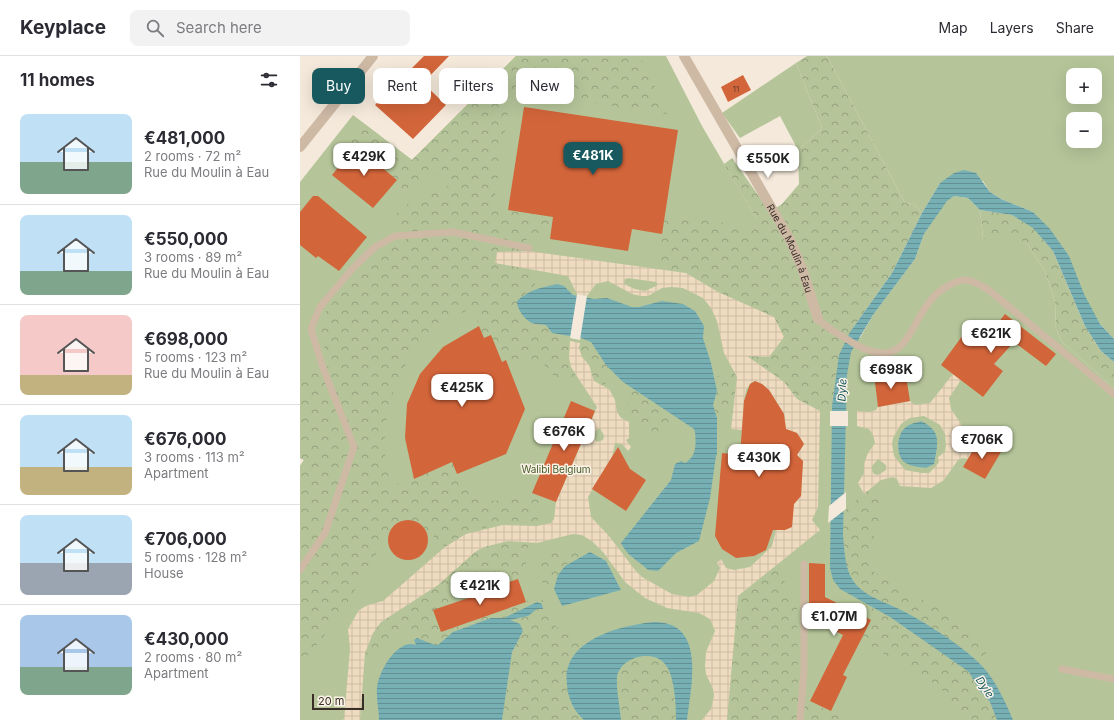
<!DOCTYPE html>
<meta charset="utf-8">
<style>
:root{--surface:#fff;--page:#f2f2f3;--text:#2b2b33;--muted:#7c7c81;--line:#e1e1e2;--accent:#18585f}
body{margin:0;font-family:Inter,sans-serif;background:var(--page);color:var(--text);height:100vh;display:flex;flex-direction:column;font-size:15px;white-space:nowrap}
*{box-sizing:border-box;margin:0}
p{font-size:13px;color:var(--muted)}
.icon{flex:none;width:22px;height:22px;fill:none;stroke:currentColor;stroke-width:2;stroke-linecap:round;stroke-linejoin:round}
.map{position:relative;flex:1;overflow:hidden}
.sheet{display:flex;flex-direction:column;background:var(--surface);width:300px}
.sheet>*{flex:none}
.banner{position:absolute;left:12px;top:12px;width:380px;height:36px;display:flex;gap:8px}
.controls{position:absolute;left:766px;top:12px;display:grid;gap:8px}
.controls a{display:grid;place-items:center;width:36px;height:36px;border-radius:8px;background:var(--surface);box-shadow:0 4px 16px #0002;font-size:20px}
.scale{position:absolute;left:12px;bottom:10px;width:52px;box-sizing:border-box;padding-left:4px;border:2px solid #392d27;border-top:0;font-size:11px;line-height:14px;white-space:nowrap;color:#392d27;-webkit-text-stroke:3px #fbf3e7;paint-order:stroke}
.price{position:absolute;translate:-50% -34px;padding:0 9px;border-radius:8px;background:#fff;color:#222;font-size:13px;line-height:26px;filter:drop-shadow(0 1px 2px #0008)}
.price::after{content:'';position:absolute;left:50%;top:24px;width:12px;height:9px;margin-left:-6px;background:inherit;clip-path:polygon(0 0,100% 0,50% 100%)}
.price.selected{background:var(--accent);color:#fff}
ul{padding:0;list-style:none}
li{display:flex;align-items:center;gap:12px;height:100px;padding:0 20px}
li+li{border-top:1px solid var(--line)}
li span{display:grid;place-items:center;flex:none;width:112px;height:80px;border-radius:8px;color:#555}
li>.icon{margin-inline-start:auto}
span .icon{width:48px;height:48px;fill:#fffc;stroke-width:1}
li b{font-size:17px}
h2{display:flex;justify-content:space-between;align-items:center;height:48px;padding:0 20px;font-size:17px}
.tag{padding:0 14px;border-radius:8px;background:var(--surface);box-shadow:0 4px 16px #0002;font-size:14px;line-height:36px}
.tag.selected{background:var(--accent);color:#fff}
header{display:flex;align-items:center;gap:24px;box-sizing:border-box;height:56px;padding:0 20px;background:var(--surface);border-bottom:1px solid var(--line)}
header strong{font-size:19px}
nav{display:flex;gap:22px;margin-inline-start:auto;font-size:14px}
.search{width:280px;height:36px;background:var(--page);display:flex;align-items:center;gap:10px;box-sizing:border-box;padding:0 14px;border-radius:8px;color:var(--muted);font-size:15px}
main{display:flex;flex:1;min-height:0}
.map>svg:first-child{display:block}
.green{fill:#b5c599;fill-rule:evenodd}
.forest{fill:url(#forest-crowns)}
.plaza{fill:url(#plaza-grid);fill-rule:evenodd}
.water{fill:url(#water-rules)}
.pier{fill:#f4e9da}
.building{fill:#d3653a}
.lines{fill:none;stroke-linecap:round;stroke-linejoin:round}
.service{stroke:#ceb9a5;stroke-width:7}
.minor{stroke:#ceb9a5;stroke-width:10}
.tertiary{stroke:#ceb9a5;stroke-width:10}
.labels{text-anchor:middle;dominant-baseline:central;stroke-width:3;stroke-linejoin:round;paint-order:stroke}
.number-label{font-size:8px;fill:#603b2c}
.street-label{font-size:10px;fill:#392d27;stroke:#fbf3e7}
.park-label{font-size:10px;fill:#465a28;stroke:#fbf3e7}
.water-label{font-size:11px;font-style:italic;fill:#18585f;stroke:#fbf3e7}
</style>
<header>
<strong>Keyplace</strong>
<div class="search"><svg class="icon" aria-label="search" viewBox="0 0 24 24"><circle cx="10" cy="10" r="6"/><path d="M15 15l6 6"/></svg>Search here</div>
<nav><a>Map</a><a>Layers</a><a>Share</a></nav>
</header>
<main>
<section class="sheet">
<h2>11 homes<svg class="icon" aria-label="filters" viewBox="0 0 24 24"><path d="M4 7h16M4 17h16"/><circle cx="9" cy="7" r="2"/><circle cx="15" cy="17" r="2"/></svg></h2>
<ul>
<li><span style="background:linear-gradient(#bfe0f5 60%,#7fa58c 0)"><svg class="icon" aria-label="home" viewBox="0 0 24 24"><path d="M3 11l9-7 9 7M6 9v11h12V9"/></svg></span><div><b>€481,000</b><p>2 rooms · 72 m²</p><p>Rue du Moulin à Eau</p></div></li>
<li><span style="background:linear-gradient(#bfe0f5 70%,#7fa58c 0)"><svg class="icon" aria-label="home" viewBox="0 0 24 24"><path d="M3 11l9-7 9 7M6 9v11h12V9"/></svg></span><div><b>€550,000</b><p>3 rooms · 89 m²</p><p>Rue du Moulin à Eau</p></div></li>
<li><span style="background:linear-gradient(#f6c9c9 75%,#c2b280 0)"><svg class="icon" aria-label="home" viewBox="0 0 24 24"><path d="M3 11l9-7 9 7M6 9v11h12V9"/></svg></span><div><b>€698,000</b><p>5 rooms · 123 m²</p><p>Rue du Moulin à Eau</p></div></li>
<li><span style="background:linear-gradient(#bfe0f5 65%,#c2b280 0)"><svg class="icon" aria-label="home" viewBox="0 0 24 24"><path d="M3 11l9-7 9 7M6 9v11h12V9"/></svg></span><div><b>€676,000</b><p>3 rooms · 113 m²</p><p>Apartment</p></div></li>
<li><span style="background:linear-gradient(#bfe0f5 60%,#9aa5b1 0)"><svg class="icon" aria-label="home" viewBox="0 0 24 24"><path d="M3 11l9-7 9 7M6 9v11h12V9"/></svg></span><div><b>€706,000</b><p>5 rooms · 128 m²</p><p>House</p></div></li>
<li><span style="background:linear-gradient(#a9c7e8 65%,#7fa58c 0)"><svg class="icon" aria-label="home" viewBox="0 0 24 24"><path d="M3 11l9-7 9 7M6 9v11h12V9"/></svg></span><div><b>€430,000</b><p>2 rooms · 80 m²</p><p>Apartment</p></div></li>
</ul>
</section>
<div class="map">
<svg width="814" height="664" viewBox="0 0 814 664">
<defs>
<pattern id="forest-crowns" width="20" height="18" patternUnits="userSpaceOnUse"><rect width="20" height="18" fill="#b5c599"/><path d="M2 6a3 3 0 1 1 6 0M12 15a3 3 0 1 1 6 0" fill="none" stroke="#94a07d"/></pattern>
<pattern id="plaza-grid" width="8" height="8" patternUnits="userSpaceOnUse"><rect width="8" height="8" fill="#eedbc0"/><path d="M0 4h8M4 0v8" fill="none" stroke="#cdbca5"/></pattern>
<pattern id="water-rules" width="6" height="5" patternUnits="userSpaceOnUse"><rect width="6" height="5" fill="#76b0b5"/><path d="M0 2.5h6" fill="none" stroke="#629093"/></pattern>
</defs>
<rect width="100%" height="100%" fill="#f4e9da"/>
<path class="green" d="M 216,0 L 366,0 L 402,70 L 457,164 L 560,282 L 573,259 L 615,203 L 624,178 L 646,145 L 654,140 L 668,142 L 680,154 L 683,182 L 711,177 L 728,189 L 745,215 L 755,246 L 756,273 L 762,286 L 814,332 L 814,664 L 0,664 L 0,410 L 4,404 L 0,402 L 0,126 L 53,59 L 112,104 Z
M 527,0 L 814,0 L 814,283 L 800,268 L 733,156 L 701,143 L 690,136 L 683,125 L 640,127 L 622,157 L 614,148 L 605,147 ZM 773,19 L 795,19 L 795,41 L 773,41 ZM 773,63 L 795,63 L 795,85 L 773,85 Z
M 496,7 L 522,72 L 498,94 L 480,60 L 440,82 L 422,57 Z"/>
<path class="forest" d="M 216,0 L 340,0 L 368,58 L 211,36 L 193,153 L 253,161 L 250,183 L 227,181 L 225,195 L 197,196 L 195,207 L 235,214 L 235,233 L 225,238 L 217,249 L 218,252 L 231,267 L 246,269 C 255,279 257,277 270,280 L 269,302 L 275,319 L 258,330 C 256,326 254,320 251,316 C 240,298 211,303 194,308 L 196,291 L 191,279 L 185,284 L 172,252 C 161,258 147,264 137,272 C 101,302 83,348 85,395 C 85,407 89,420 91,431 L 152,406 C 160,426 177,449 202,444 C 216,441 225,434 240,440 L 237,470 C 227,472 216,469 206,469 C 184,469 162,478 145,491 L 117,465 L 105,464 L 93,470 L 46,549 L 21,584 L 0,608 L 0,410 L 4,404 L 0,402 L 0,321 L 29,310 L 20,274 L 26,255 L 73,199 L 90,191 L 106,189 L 106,173 L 91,170 C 93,149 130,137 147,132 L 151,120 C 131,117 120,123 104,135 L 97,124 L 56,91 L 49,98 L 41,91 L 62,66 L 112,104 Z
M 507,0 L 527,0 L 605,147 L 614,148 L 622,157 L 592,217 L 550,276 L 539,299 L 532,355 L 520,355 L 497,343 L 484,325 L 446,299 L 469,301 L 483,281 L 474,261 L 418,236 L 386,217 L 358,213 L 364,164 L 395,159 L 453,175 L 457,164 L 424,108 L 432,102 L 470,156 L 482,148 L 499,128 L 498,94 L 522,72 L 496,7 Z
M 680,154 L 712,159 L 733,171 L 753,195 L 785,270 L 801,295 L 814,306 L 814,332 L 762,286 L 756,273 L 755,246 L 745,215 L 728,189 L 711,178 L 683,183 Z
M 280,282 L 291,286 L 309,312 L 305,330 L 294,325 C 292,320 292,314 289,309 C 282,297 278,298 280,282 Z
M 432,309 L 437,324 L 432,357 L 417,362 L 413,349 L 417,335 L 414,323 Z
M 333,332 L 375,361 L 355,387 L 338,373 L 327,350 Z
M 573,430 L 582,451 L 580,467 L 564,503 L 574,516 L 644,556 L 690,588 L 681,609 C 657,590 633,572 606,556 C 589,546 564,542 552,524 C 542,508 543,473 544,455 Z
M 204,485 L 215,485 L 228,487 C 227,519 223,521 195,531 L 195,533 L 134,554 L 141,576 L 226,546 L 237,537 C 245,545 247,550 250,561 C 255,576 275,581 288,586 C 263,606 259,641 284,664 L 202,664 L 212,596 L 222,577 L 220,568 L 210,564 L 228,560 L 237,553 L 241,554 L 231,549 L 204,562 L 196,561 L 153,576 L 138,589 L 135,589 L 117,582 L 111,574 L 91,584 L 71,601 L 65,597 L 73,576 L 81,566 L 138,529 L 179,493 Z
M 268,493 L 283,499 L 265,510 L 258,519 L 254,533 L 240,525 L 239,507 L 254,497 Z
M 475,510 L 497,545 L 498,644 L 510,645 L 545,664 L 427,664 L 438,540 Z
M 553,542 L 590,561 L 669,616 L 679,634 L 690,646 L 697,664 L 664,664 L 640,631 L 561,584 L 571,564 L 546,551 Z
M 351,600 L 363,605 L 373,622 L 376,664 L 321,664 C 320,645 309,608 335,602 C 340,600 346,601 351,600 Z"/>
<path class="plaza" d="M 228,195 L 386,217 L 418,236 L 474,261 L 484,281 L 469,301 L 447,300 L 484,326 L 497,343 L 520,355 L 518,451 L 512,464 L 520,474 L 438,540 L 427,664 L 402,664 L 411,653 L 414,640 L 413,633 L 406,618 L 405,610 L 406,596 L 415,575 L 410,563 L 399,557 L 367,552 L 345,542 L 325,526 L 303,496 L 293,486 L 282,479 L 273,478 L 237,487 L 208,485 L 184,491 L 175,496 L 138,529 L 81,566 L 73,577 L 65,597 L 60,664 L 42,664 L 44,663 L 50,593 L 48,573 L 59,554 L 68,549 L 83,545 L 145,491 L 166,478 L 203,469 L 237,470 L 251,467 L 254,463 L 256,446 L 297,351 L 271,311 L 269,302 L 270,285 L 280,287 L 279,292 L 282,301 L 289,309 L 294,325 L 309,333 L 315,344 L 317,356 L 321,362 L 329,366 L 329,382 L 326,384 L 331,391 L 328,395 L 322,388 L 315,387 L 312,401 L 288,441 L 291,461 L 309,480 L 335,514 L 342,521 L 372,538 L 389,541 L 397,539 L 414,525 L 420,512 L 417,507 L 421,503 L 426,512 L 434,514 L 450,511 L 472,490 L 476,474 L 485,474 L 492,470 L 493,449 L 501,440 L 503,405 L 497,399 L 504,388 L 497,377 L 486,373 L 484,358 L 469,334 L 462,328 L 455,325 L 450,328 L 446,334 L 444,345 L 442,374 L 431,373 L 437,321 L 424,297 L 417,265 L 411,252 L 403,242 L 383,232 L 371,231 L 362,232 L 348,240 L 341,240 L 332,238 L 308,225 L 296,228 L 287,240 L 277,238 L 268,220 L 195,207 L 197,196 ZM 328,222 L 356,226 L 358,229 L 345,235 L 335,233 L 324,228 L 325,223 ZM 300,372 L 304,380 L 303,384 L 297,386 L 295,384 L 295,378 L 296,374 Z
M 653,318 L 661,324 L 649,342 L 651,353 L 661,368 L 664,383 L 674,393 L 668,403 L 663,402 L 658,404 L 644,424 L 631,432 L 600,430 L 597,423 L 593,421 L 581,424 L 564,438 L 558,427 L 564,417 L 564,408 L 568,397 L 575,387 L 573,379 L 569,373 L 557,370 L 557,355 L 570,356 L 576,354 L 578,351 L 610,345 L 615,349 L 630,347 ZM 624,360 L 640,369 L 645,378 L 646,389 L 645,396 L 638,401 L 639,406 L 635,411 L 629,417 L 622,417 L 605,414 L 594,400 L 592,388 L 593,382 L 601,368 L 610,362 ZM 578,403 L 586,409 L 586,414 L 578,419 L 574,418 L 572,415 L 572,410 Z"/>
<path class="water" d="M 664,114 L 676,117 L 690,136 L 701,143 L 733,156 L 750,173 L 769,200 L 784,238 L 800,268 L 814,283 L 814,306 L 801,295 L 785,270 L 753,195 L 733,172 L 712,159 L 680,154 L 668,142 L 654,140 L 647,145 L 624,178 L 615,203 L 573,259 L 551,296 L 547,319 L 543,478 C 544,492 545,511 552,523 C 562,540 586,546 603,555 C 625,566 664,591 681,609 C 695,623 705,645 713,664 L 697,664 L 690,646 L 679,634 L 669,616 L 590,561 L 540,533 L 533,524 L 530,512 L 532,350 L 539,299 L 550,276 L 592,217 L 622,157 L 640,127 L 654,117 Z
M 257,228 L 264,230 L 273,239 L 294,243 L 307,242 L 332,251 L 339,251 L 362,245 L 383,248 L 395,255 L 404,270 L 403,282 L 411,307 L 417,335 L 413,349 L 417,362 L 417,398 L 416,400 L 410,442 L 399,485 L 376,497 L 358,515 L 348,514 C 339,505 327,500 321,487 L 371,424 L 375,408 L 381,405 L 385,407 C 397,400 396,388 395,376 L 394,373 L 323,326 L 306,309 L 291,286 L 281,282 L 252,277 L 246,269 C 241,268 234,269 230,266 C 224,263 216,251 217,245 C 228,234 243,231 257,228 Z
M 621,365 C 642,375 638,387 634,408 L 626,412 C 619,411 608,410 603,405 C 596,397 597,380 604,373 C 608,368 615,367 621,365 Z
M 290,496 L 306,505 L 321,534 L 262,550 L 254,533 L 258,519 L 265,510 Z
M 237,546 L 242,548 L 243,553 L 237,553 L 228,560 L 210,564 L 220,568 L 223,575 L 212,596 L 202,664 L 79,664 C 79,654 76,642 77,632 C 78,617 97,582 116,589 L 114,584 L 117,582 L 135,589 L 138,589 L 153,576 L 191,562 L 204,562 Z
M 353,566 C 407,565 391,630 387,664 L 376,664 C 376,649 375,615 362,605 C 349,594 320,602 317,621 C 316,632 320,652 321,664 L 284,664 C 274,655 268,643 267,629 C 261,584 319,570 353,566 Z"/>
<path class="pier" d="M 277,238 L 287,240 L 280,284 L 270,282 Z
M 530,355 L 548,355 L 548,370 L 530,370 Z
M 546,436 L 546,453 L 528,467 L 529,450 Z"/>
<path class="building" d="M 124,0 L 149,0 L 123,27 L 146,49 L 113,83 L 75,49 Z
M 443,19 L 451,34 L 428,46 L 421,31 Z
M 224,51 L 378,74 L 362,178 L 332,173 L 328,195 L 250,183 L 253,161 L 208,154 Z
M 56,90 L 97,124 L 73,152 L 32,119 Z
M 13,140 L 18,140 L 67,181 L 39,215 L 18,200 L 16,202 L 0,189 L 0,156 Z
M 705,258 L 756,298 L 746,310 L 714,286 L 694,308 L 703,315 L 683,341 L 641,309 L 668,272 L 684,285 Z
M 179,270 L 184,282 L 191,279 L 202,306 L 206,304 L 225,353 L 206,398 L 157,418 L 152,406 L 114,423 L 105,382 L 107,348 L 120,318 L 143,291 Z
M 574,318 L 606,320 L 610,345 L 578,351 Z
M 455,325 L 462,328 L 469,334 L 484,358 L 486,373 L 497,377 L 504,388 L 497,399 L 503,405 L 501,440 L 494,448 L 492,471 L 485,474 L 473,474 L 466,494 L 454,500 L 436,502 L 422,493 L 415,480 L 422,397 L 440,399 L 444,345 L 450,328 Z
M 271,345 L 295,355 L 256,446 L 232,437 Z
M 678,386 L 701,396 L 685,423 L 663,411 Z
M 318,391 L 330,413 L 346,424 L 326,455 L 292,433 Z
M88 484a20 20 0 1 1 40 0a20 20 0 1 1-40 0Z
M 509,507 L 525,508 L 525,541 L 571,564 L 543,619 L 547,621 L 531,655 L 510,645 L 543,579 L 522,568 L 526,561 L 516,555 L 517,553 L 509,549 Z
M 218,523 L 226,546 L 141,576 L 133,554 L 195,533 L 194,531 Z"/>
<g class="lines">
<path class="service" d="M 518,263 C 528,273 540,279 553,287 C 616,324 606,251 648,230 C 653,227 659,224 665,224 C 674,224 683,231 690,235 L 814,338
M 0,514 L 25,477 L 54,391 L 23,312 L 11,273 L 20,251 L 53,212 L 75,191 L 95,180 L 153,176 L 229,192
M 762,613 L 814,623
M 500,664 L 504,615 L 504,508"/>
<path class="minor" id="s1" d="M 384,0 L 490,184 L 502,212 L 518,263"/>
<path class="tertiary" d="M 0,91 L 73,0"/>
</g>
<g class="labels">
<g class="number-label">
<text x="436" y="33">11</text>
</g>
<g class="street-label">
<text stroke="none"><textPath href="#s1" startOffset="220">Rue du Moulin à Eau</textPath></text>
</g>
<g class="park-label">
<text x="256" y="413">Walibi Belgium</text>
</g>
<g class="water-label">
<text transform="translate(542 334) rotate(-88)">Dyle</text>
<text transform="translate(685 631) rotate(56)">Dyle</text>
</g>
</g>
</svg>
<div class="controls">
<a>+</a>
<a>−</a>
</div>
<div class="scale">20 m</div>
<b class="price selected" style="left:293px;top:120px">€481K</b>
<b class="price" style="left:64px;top:121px">€429K</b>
<b class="price" style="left:468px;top:123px">€550K</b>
<b class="price" style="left:691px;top:298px">€621K</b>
<b class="price" style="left:591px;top:334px">€698K</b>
<b class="price" style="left:162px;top:352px">€425K</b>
<b class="price" style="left:264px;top:396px">€676K</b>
<b class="price" style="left:682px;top:404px">€706K</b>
<b class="price" style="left:459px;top:422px">€430K</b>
<b class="price" style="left:180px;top:550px">€421K</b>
<b class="price" style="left:534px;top:581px">€1.07M</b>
<div class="banner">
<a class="tag selected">Buy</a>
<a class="tag">Rent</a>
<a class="tag">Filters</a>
<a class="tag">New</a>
</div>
</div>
</main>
